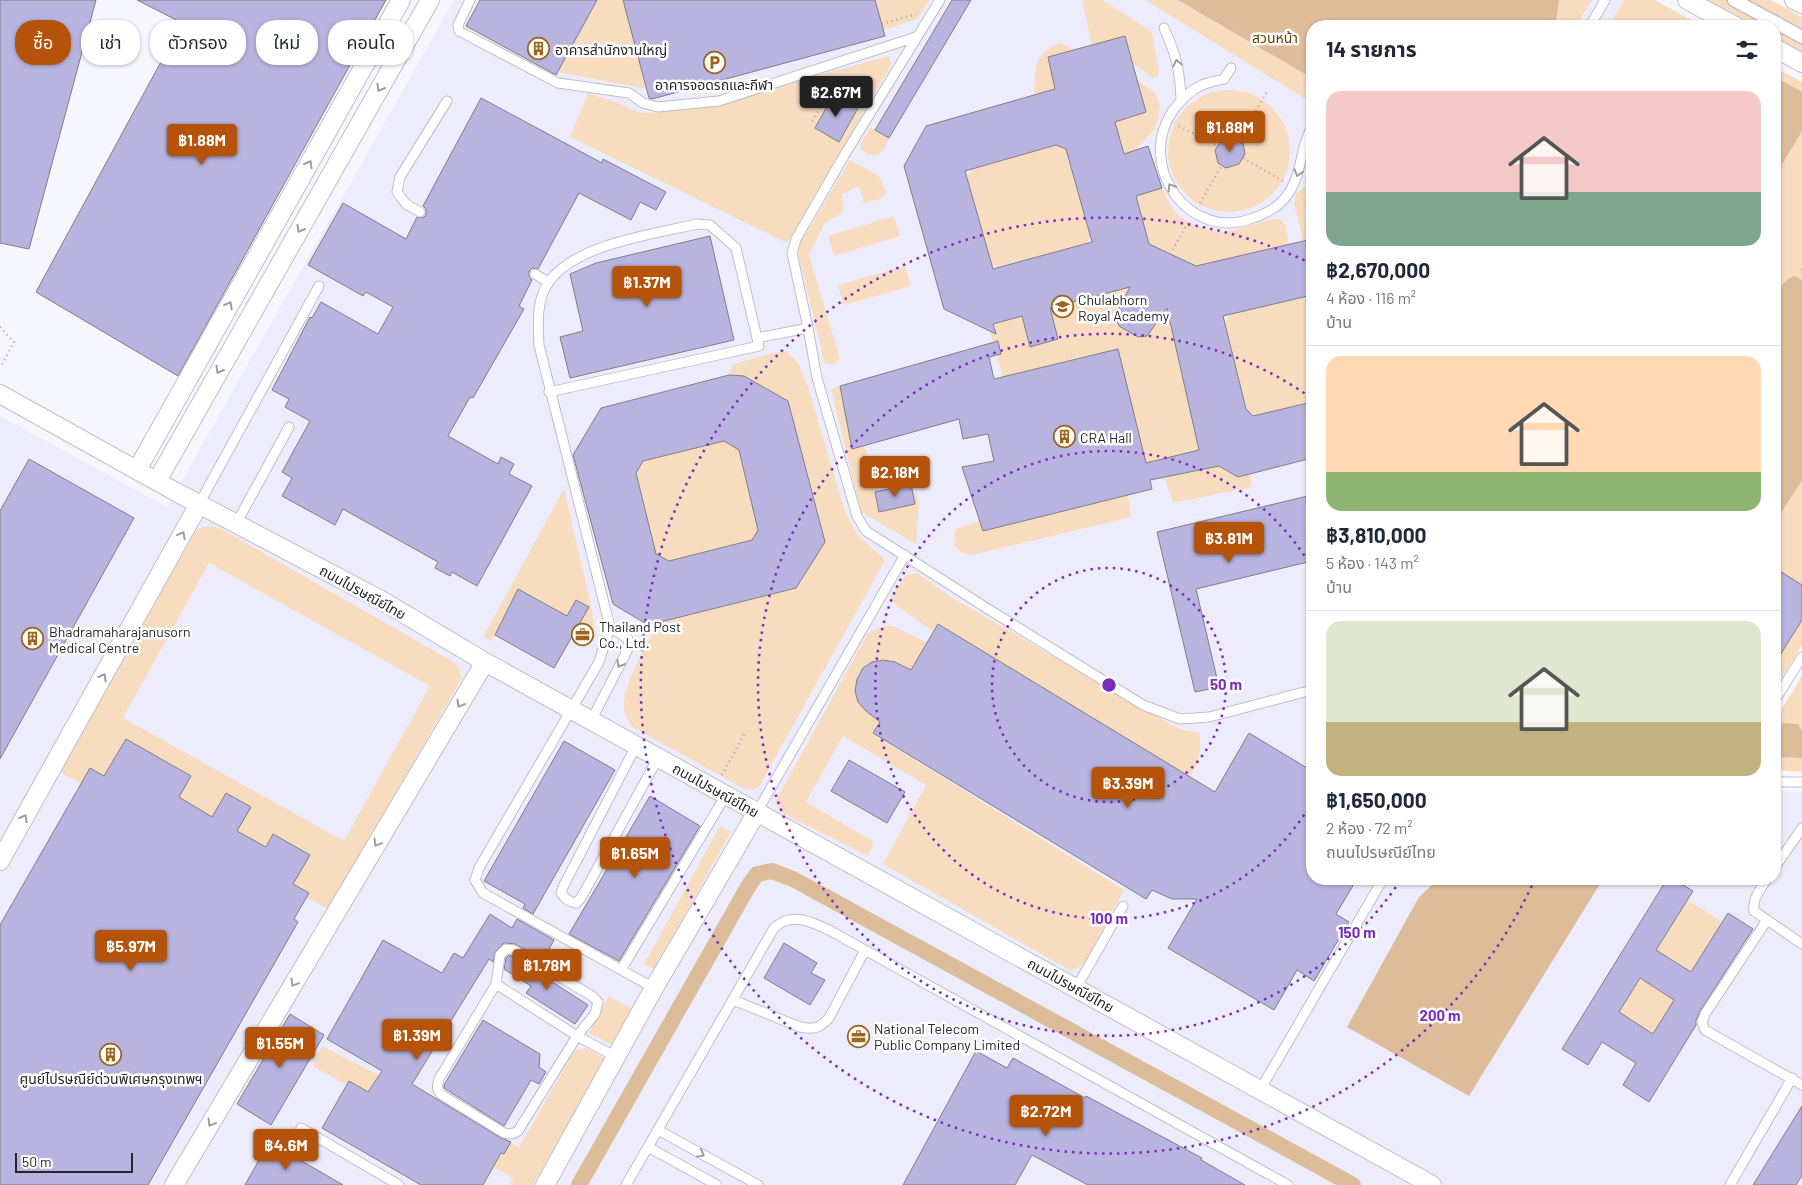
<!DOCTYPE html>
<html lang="th">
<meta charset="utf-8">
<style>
:root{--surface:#fff;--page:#f2f2f3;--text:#1f2937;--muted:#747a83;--line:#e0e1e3;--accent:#b45309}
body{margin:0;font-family:Barlow,"Noto Sans Thai",sans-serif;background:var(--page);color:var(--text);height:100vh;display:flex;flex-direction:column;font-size:19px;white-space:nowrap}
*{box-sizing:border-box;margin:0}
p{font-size:16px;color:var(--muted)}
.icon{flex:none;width:28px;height:28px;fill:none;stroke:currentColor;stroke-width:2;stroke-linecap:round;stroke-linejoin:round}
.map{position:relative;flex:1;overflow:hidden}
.panel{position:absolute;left:1306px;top:20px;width:475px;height:865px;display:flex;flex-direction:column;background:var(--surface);border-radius:20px;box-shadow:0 1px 4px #0004}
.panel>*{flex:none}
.top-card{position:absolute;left:15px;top:20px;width:475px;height:45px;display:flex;gap:10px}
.scale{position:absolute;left:15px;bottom:12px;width:118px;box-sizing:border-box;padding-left:5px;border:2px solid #262629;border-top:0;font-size:14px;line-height:18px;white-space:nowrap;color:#262629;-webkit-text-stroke:4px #fff;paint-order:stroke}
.price{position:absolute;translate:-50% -42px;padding:0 11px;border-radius:5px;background:var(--accent);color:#fff;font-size:16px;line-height:32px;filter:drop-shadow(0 1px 2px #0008)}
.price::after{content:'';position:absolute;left:50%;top:30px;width:15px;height:11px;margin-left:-8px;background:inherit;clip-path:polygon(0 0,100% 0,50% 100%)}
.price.current{background:#222;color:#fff}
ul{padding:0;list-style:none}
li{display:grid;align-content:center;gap:10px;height:265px;padding:0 20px}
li+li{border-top:1px solid var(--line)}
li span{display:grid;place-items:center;height:155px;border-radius:15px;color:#555}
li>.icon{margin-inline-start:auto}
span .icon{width:90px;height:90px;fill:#fffc;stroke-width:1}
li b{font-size:21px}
h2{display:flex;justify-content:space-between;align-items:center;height:60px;padding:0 20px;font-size:21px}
.pill{padding:0 18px;border-radius:20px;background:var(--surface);box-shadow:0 1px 4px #0004;font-size:18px;line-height:45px}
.pill.current{background:var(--accent);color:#fff}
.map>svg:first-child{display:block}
.built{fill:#edecfd}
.green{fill:#f7dcbf;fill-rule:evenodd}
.water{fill:#ddbc99}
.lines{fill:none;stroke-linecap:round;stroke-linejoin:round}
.canal{stroke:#ddbc99;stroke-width:16}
.building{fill:#b8b4df;stroke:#7e7e86;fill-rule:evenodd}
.service-casing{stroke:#bfbfc8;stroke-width:11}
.pedestrian-casing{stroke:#bfbfc8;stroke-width:15}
.minor-casing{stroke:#bfbfc8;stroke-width:20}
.path{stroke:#aaaab1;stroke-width:2.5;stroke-dasharray:1 4;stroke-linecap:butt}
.service{stroke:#fff;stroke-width:9}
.pedestrian{stroke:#fff;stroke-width:12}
.minor{stroke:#fff;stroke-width:18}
.oneway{stroke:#9d9d9f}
.ring{fill:none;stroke:#7b2cbf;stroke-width:2.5;stroke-dasharray:2.5 5}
.labels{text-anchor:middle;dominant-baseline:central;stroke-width:5;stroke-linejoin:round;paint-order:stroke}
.park-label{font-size:14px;fill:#683e00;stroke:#fff}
.poi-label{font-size:14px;fill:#262629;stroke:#fff;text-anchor:start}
.street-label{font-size:14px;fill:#262629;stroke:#fff}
.centre{fill:#7b2cbf;stroke:#fff;stroke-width:2.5}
.ring-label{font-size:15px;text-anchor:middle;font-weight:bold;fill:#7b2cbf;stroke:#fff;stroke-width:5;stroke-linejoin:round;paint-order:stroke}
</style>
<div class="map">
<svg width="1802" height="1185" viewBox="0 0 1802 1185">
<rect width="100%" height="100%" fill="#f6f6ff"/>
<path class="built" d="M 454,0 L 1624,0 L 1609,26 L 1312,26 L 1312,879 L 1775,879 L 1775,791 L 1802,792 L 1802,1185 L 0,1185 L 0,416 L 167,507 Z"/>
<path class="green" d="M 597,0 L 930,0 L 916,19 L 883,30 L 646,89 L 558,72 Z
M 1082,0 L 1103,0 L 1152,32 L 1159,71 L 1158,76 L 1153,78 L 1132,63 L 1125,36 L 1092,45 Z
M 1145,0 L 1592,0 L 1576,26 L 1312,26 L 1312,103 Z
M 1624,0 L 1655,0 L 1702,26 L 1609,26 Z
M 1704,0 L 1771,0 L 1802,17 L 1802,54 L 1775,39 L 1775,26 L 1752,26 Z
M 1060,43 L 1137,80 L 1154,92 L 1160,104 L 1158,120 L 1153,131 L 1136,150 L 1124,154 L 1115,121 L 1034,95 C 1036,68 1032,54 1060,43 Z
M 889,56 L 891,65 L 787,243 L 570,137 L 588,93 L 620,104 L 638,112 L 657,113 L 742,96 Z
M 1775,67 L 1802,82 L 1802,645 L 1775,689 Z
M1168 151a61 61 0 1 1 122 0a61 61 0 1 1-122 0Z
M 871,127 L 889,138 L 884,149 L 878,155 L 869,155 L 862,150 L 860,144 Z
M 1056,145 L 1066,149 L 1091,236 L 1086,244 L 999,267 L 991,264 L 967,178 L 970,170 Z
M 850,160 L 879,176 L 886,192 L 883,198 L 864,203 L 859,186 L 842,194 L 843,212 L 824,224 L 809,255 L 840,359 L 834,364 L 825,364 L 797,249 Z
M 1304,187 L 1312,187 L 1312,205 L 1311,206 L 1312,239 L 1303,241 L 1294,203 L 1296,194 Z
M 1162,188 L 1172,208 L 1180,217 L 1198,227 L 1224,233 L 1272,219 L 1280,219 L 1285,225 L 1289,244 L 1196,266 L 1149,244 L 1136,196 Z
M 894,216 L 900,236 L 834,256 L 828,236 Z
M 905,266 L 911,286 L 844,305 L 838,285 Z
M 1129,287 L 1167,308 L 1200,454 L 1237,477 L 1250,474 L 1252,487 L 1173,503 L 1165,478 L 1150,480 L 1118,349 L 1003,377 L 988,325 Z
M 1312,295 L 1312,402 L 1253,416 L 1246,409 L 1224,323 L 1230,315 Z
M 778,352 L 787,352 L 799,364 L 808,387 L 845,512 L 858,535 L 884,559 L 884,562 L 760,785 L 753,790 L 743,788 L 631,726 C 628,720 624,713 624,707 C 623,684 647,644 658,623 L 796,588 L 825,542 L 788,401 L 745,376 L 729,375 L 733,364 Z
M 845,385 L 880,496 L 916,493 L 919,505 L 916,544 L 861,512 L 831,389 Z
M 724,441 L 739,450 L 758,530 L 752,540 L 669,561 L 656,554 L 636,473 L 643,461 Z
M 564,489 L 591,605 L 596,638 L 519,593 L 491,641 L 483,637 Z
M 1128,495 L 1131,517 L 972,555 C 954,552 952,546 956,529 L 980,521 Z
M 207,526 L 220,528 L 457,664 L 462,678 L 328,909 L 59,772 L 196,530 ZM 209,563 L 430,686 L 344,841 L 123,718 Z
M 917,573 L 951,597 L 1177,728 L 1199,733 C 1202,750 1199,762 1190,777 L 934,632 L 889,600 L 906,575 Z
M 885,626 L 893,626 L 927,643 L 873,734 L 1124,890 L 1084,964 L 1071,971 L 883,864 L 926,785 L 843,736 L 806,802 L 874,842 L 868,856 L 784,814 L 775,802 L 868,633 Z
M 1802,676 L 1802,772 L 1775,770 L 1775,720 Z
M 720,826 L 731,832 L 654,970 L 644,964 Z
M 1687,900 L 1722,922 L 1691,972 L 1656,950 Z
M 1640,978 L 1674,1000 L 1653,1034 L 1619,1012 Z
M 609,996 L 632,1009 L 612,1045 L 589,1033 Z
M 322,1046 L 519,1147 L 575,1050 L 586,1048 L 605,1059 L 533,1185 L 509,1185 L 513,1178 L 313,1066 Z"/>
<path class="water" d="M 1178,0 L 1559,0 L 1556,21 L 1553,26 L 1312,26 L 1312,78 Z
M 1775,77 L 1802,92 L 1802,131 L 1775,176 Z
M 1795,276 L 1802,280 L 1802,480 L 1775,522 L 1775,297 C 1780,288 1785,278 1795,276 Z
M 1783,723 L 1798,724 L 1802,731 L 1802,758 L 1775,757 L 1775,735 Z
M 1435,879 L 1603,879 L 1469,1096 L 1347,1027 L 1419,897 L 1432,885 Z"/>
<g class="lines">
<path class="canal" d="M 579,1185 L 749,885 L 757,874 L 772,871 L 793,879 L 1353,1185"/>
</g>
<path class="building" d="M 0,0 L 96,0 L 29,249 L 0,243 Z
M 137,0 L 386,0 L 178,376 L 36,292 L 182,23 Z
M 480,0 L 597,0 L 556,75 L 466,26 Z
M 623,0 L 875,0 L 885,36 L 652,99 L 649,98 Z
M 952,0 L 971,0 L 889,138 L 875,130 Z
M 1125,36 L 1146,112 L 1115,122 L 1124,154 L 1148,146 L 1162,188 L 1136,196 L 1149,244 L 1196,266 L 1312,239 L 1312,295 L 1223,316 L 1246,409 L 1253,416 L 1312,402 L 1312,458 L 1238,477 L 1219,466 L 1150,480 L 1152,489 L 983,531 L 962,467 L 994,461 L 988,434 L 963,439 L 959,419 L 852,449 L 840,386 L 998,341 L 1001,354 L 989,357 L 994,379 L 1118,349 L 1146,463 L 1199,450 L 1167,308 L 1147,336 L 1138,337 L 1119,326 L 1115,316 L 1130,287 L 1050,308 L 1058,339 L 1030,347 L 1022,316 L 993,324 L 996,334 L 944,309 L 904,166 L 926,126 L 1055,89 L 1048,57 ZM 1056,145 L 1066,149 L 1092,242 L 993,269 L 965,171 Z
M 834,94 L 858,108 L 839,142 L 815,128 Z
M 481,98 L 602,163 L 603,159 L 666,192 L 656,210 L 640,202 L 631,220 L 579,193 L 538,269 L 532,268 L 529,271 L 529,277 L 532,280 L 519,306 L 524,309 L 473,398 L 470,397 L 448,436 L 498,464 L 501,457 L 514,464 L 509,474 L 532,486 L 477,586 L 452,572 L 450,576 L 435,568 L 438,562 L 343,509 L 335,525 L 282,496 L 292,478 L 282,472 L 310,421 L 285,407 L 289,399 L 272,390 L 310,317 L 312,318 L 321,302 L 378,334 L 393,307 L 366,292 L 363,296 L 308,265 L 343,203 L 406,239 L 417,217 L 423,218 L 426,215 L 426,209 L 423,206 Z
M 1231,137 L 1243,144 L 1245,154 L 1239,164 L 1226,168 L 1218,163 L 1215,150 L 1221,141 Z
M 710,236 L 734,340 L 570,378 L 560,337 L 583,331 L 570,274 L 596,263 Z
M 729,375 L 744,376 L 788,401 L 825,542 L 796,588 L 648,625 L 613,604 L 573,455 L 601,408 ZM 724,441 L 739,450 L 758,530 L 752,540 L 669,561 L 656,554 L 636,473 L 643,461 Z
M 29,459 L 134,518 L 0,759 L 0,511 Z
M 911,484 L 915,504 L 879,512 L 875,492 Z
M 1312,495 L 1312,561 L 1196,589 L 1219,687 L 1195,692 L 1157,532 Z
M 1775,568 L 1802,585 L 1802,620 L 1775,663 Z
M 518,589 L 567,616 L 576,600 L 589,607 L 554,668 L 495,635 Z
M 938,624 L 1215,792 L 1249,733 L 1312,771 L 1312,879 L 1357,879 L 1336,914 L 1349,922 L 1314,981 L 1297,970 L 1274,1010 L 1168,948 L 1197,899 L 1172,899 L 1152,890 L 1146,899 L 873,733 L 880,722 L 866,711 L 858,702 L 855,691 L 857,679 L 863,668 L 872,662 L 883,660 L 895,662 L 911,670 Z
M 126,739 L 191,776 L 179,797 L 212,817 L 226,793 L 251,807 L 237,831 L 266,847 L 273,834 L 310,855 L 293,884 L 309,893 L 294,919 L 298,922 L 148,1185 L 0,1185 L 0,925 L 90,768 L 104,776 Z
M 564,741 L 615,770 L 533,914 L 523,908 L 525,904 L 484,881 Z
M 849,760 L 905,792 L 887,823 L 831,791 Z
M 650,796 L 700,826 L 619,961 L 569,934 Z
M 1667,879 L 1673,879 L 1693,891 L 1656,950 L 1691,972 L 1728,913 L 1753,929 L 1700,1011 L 1696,1020 L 1696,1025 L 1649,1102 L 1623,1085 L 1636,1063 L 1602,1042 L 1588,1065 L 1562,1049 ZM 1640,978 L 1674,1000 L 1653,1034 L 1619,1012 Z
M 490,914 L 512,928 L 517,919 L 554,940 L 543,960 L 515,944 L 504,943 L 496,951 L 493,962 L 489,959 L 412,1084 L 501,1138 L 511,1142 L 504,1154 L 501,1153 L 483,1185 L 421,1185 L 322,1128 L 349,1081 L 368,1092 L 382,1071 L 327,1039 L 383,940 L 442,973 L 454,953 L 463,958 Z
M 784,943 L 817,963 L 811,973 L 825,980 L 810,1005 L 764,978 Z
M 508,956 L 512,956 L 537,971 L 537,972 L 588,1005 L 575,1024 L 526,993 L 531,986 L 504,969 L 506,958 Z
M 290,1014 L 324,1035 L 271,1125 L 237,1104 Z
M 483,1020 L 540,1054 L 539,1067 L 546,1072 L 539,1084 L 531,1080 L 504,1126 L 444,1088 L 444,1085 Z
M 976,1051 L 1007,1068 L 1013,1058 L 1085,1098 L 1086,1096 L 1202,1158 L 1201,1160 L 1245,1185 L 1088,1185 L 1032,1155 L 1015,1185 L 903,1185 Z
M 1802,1106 L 1802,1175 L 1796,1185 L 1753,1185 Z
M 269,1142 L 343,1185 L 245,1185 Z"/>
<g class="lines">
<defs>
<path id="service" d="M 470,0 L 458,25 L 459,31 L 558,83 L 629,93 L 643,103 L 658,107 L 719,101 L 916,37
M 940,0 L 845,154 L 796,239 L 792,253 L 808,328 L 817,378 L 857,516 L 866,531 L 988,609 L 1143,705 L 1180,719 L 1209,717 L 1312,690
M 1590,26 L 1605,0
M 1164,28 C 1176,54 1180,71 1181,99
M 1231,68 L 1224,79 C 1217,81 1209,82 1202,85 C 1191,90 1181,100 1174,109 C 1134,165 1189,243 1253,218 C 1265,214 1277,208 1285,198 C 1304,175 1298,150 1312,127
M 420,212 L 406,204 L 397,192 L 400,177 L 447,101
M 535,274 L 548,282
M 549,392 L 759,346 L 757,338 L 808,328
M 199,504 L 319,286
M 236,524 L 289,427
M 1775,700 L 1802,657
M 591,721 L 629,647 L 628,639 L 610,627
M 636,746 L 563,887 L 561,893 C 565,899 569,902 576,903 L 581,898 L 658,758
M 1775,782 L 1802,782
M 757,812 L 905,555
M 1775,867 L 1802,828
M 1767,879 C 1761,889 1752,898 1754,911 L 1802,944
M 1767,920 L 1705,1014 L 1702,1022 L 1705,1030 L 1802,1085
M 506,949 L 514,950 L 592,996 L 598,1002 L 595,1014 L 577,1036 L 518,1131 L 512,1134 L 504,1133 L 442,1095 C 436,1090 437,1086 439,1079 L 496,984 L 500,955 Z
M 621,970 L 726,795
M 496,984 L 577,1036 L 616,1057
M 654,988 L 483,893 L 475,880 L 479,868 L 599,662 L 610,627 L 539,345 C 538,325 536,299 549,282 C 575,244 655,234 697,224 L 710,225 L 736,248 L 757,338
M 1076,988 L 1123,906
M 733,1000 L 800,1027 C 814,1030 820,1028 829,1018 L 865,950
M 1260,1090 L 1383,879
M 301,1128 L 399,1185
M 658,1130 L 758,1185
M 648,1147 L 717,1185
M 626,1185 L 774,928 C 777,926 781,922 785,921 C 799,915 817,925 829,930 L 1288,1185
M 1730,1185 L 1792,1078"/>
<path id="pedestrian" d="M 1734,0 L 1802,37"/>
<path id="minor" d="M 1687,0 L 1735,26
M 1794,0 L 1802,4
M 1775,48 L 1802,63
M 0,394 L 176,492 L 381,600 L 485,662 L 1432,1185
M 137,470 L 401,0
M 157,481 L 430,0
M 0,861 L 199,504
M 174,1185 L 485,662
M 545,1185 L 654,988 L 757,812"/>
</defs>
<use href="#service" class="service-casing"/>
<use href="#pedestrian" class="pedestrian-casing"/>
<use href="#minor" class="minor-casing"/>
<path class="path" d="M 882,24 L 916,14
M 812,121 L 832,89 L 819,81
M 1179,126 L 1218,146
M 1238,141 L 1268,90
M 1243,158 L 1283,181
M 1200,203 L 1222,165
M 1170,254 L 1188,223
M 1802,269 L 1802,272
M 0,327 L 14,342 L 0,368
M 722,775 L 746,731"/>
<use href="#service" class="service"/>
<use href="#pedestrian" class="pedestrian"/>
<use href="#minor" class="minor"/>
</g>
<defs><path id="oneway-chevron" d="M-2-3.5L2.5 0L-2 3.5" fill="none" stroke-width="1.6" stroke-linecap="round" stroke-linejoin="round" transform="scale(1.25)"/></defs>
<g class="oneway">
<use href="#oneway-chevron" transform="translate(1177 63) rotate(-101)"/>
<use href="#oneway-chevron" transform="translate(380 88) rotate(120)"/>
<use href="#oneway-chevron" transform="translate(309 164) rotate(-61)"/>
<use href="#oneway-chevron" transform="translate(1298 173) rotate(107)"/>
<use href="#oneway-chevron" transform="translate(1171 187) rotate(-122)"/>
<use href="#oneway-chevron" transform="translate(300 229) rotate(120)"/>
<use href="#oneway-chevron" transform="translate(229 305) rotate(-61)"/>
<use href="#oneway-chevron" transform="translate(219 370) rotate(120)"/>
<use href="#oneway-chevron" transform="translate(182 535) rotate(-61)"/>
<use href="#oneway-chevron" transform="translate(620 664) rotate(118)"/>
<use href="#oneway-chevron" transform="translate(103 677) rotate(-61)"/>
<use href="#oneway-chevron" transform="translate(460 704) rotate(121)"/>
<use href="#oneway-chevron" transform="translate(24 818) rotate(-61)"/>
<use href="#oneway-chevron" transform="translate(377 843) rotate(121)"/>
<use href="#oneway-chevron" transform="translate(294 983) rotate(121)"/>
<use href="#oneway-chevron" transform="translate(211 1123) rotate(121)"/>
<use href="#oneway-chevron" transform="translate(701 1154) rotate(29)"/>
</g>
<g class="ring">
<circle cx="1109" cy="685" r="117"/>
<path d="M1312 802A234 234 0 1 1 1312 568"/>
<path d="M1400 881A351 351 0 1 1 1310 397"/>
<path d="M1535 879A468 468 0 1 1 1310 263"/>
</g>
<defs>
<symbol id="building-ring" viewBox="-11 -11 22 22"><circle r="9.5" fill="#fff" stroke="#9c661f" stroke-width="1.5"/><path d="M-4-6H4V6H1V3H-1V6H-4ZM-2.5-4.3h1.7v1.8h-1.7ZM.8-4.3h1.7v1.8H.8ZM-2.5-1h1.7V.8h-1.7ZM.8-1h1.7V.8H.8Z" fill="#9c661f"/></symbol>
<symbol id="parking-ring" viewBox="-11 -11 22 22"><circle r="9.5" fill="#fff" stroke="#9c661f" stroke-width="1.5"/><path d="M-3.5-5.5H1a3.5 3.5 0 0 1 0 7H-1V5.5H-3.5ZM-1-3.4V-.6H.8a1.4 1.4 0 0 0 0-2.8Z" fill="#9c661f"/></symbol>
<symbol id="university-ring" viewBox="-11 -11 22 22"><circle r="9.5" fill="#fff" stroke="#9c661f" stroke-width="1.5"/><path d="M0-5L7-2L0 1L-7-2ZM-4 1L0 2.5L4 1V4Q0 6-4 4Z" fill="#9c661f"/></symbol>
<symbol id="office-ring" viewBox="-11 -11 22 22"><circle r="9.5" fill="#fff" stroke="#9c661f" stroke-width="1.5"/><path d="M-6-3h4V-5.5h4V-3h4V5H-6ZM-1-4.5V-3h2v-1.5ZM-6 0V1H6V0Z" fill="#9c661f"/></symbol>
</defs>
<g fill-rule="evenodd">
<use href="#building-ring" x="526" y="36" width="25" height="25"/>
<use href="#parking-ring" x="702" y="50" width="25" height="25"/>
<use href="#university-ring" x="1050" y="294" width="25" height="25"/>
<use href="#building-ring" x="1052" y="424" width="25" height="25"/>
<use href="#office-ring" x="570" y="622" width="25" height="25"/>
<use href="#building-ring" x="20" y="626" width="25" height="25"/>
<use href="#office-ring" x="846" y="1024" width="25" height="25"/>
<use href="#building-ring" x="98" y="1042" width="25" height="25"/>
</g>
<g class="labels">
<g class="park-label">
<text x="1275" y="37">สวนหน้า</text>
</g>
<g class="poi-label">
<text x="555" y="49">อาคารสำนักงานใหญ่</text>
<text x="714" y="84" text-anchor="middle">อาคารจอดรถและกีฬา</text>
<text x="1078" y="299">Chulabhorn<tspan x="1078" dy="16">Royal Academy</tspan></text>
<text x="1080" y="437">CRA Hall</text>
<text x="599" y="626">Thailand Post<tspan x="599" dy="16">Co., Ltd.</tspan></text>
<text x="49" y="631">Bhadramaharajanusorn<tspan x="49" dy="16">Medical Centre</tspan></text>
<text x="874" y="1028">National Telecom<tspan x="874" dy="16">Public Company Limited</tspan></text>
<text x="111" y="1078" text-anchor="middle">ศูนย์ไปรษณีย์ด่วนพิเศษกรุงเทพฯ</text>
</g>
<g class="street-label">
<text transform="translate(363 592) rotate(29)">ถนนไปรษณีย์ไทย</text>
<text transform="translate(716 790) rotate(29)">ถนนไปรษณีย์ไทย</text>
<text transform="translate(1071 985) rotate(29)">ถนนไปรษณีย์ไทย</text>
</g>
</g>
<circle cx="1109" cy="685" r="8" class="centre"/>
<g class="ring-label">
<text x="1226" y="690">50 m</text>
<text x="1109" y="924">100 m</text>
<text x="1357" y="938">150 m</text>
<text x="1440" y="1021">200 m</text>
</g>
</svg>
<div class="scale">50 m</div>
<b class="price current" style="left:836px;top:118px">฿2.67M</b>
<b class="price" style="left:1230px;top:153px">฿1.88M</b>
<b class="price" style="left:202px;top:166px">฿1.88M</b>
<b class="price" style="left:647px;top:308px">฿1.37M</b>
<b class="price" style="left:895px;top:498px">฿2.18M</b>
<b class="price" style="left:1229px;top:564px">฿3.81M</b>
<b class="price" style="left:1128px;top:809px">฿3.39M</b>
<b class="price" style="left:635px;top:879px">฿1.65M</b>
<b class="price" style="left:131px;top:972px">฿5.97M</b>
<b class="price" style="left:547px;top:991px">฿1.78M</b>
<b class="price" style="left:417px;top:1061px">฿1.39M</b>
<b class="price" style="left:280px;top:1069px">฿1.55M</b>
<b class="price" style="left:1046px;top:1137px">฿2.72M</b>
<b class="price" style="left:286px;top:1171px">฿4.6M</b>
<div class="top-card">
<a class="pill current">ซื้อ</a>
<a class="pill">เช่า</a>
<a class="pill">ตัวกรอง</a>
<a class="pill">ใหม่</a>
<a class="pill">คอนโด</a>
</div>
<section class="panel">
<h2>14 รายการ<svg class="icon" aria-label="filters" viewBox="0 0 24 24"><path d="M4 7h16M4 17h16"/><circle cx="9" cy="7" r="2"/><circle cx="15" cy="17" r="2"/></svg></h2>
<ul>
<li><span style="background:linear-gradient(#f6c9c9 65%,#7fa58c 0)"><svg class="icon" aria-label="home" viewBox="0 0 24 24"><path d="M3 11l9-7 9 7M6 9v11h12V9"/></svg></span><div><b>฿2,670,000</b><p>4 ห้อง · 116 m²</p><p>บ้าน</p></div></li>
<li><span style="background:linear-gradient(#ffd9b3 75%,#8fb573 0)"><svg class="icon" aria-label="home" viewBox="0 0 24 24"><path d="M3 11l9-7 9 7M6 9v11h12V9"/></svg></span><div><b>฿3,810,000</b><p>5 ห้อง · 143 m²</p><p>บ้าน</p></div></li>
<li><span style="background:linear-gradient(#dfe7d0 65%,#c2b280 0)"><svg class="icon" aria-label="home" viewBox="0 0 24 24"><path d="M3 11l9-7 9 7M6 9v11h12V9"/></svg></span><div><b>฿1,650,000</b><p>2 ห้อง · 72 m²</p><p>ถนนไปรษณีย์ไทย</p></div></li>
</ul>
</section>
</div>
